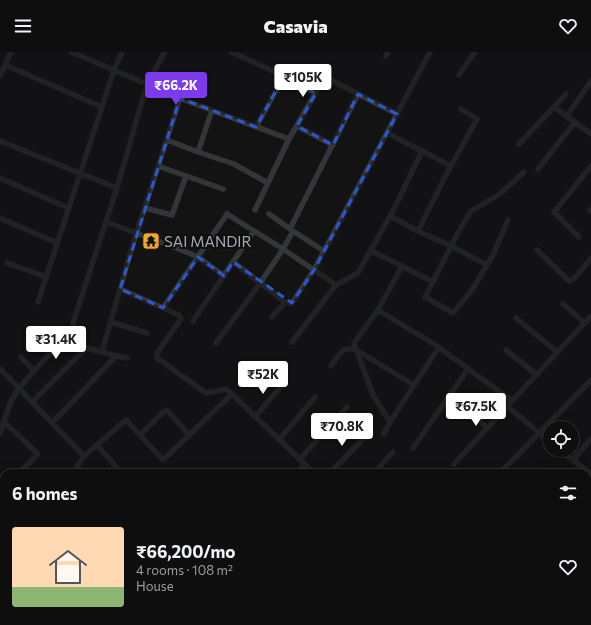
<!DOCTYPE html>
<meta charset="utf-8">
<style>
:root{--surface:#0e0e0f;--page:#171718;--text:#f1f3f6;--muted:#9b9c9e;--line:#2e2e2f;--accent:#7c3aed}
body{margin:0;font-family:Commissioner,sans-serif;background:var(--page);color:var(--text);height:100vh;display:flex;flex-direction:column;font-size:15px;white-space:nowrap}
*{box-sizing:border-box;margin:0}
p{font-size:13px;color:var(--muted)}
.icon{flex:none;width:22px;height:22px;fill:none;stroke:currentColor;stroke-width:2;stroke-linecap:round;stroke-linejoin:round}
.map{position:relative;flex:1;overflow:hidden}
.side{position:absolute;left:0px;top:417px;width:591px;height:156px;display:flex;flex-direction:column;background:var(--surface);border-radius:12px 12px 0 0;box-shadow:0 4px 16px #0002,0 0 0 1px var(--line)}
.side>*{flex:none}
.tools{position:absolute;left:543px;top:369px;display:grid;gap:8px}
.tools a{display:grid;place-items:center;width:36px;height:36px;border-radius:50%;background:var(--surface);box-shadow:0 4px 16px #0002,0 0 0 1px var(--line);font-size:20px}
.price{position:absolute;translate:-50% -34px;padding:0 9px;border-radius:4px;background:#fff;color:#222;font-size:13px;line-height:26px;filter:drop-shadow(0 1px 2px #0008)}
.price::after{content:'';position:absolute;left:50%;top:24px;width:12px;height:9px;margin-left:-6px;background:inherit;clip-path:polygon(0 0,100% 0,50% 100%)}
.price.selected{background:var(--accent);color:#fff}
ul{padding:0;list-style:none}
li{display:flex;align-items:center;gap:12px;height:100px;padding:0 12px}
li+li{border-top:1px solid var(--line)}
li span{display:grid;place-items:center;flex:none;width:112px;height:80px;border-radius:4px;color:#555}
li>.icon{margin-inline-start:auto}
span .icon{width:48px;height:48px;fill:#fffc;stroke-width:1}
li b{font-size:17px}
h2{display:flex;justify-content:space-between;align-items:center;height:48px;padding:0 12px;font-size:17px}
header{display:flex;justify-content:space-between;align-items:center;height:52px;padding:0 12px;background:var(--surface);font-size:18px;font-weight:800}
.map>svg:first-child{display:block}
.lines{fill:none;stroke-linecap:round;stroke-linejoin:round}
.minor{stroke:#343539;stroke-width:5.5}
.marked{fill:none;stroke:#2a57d4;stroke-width:3;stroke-dasharray:8 5;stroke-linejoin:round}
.labels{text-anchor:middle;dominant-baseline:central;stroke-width:4;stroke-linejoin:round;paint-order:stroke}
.poi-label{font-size:15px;fill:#a4aab5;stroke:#0e0e0f;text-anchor:start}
</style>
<header><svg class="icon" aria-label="menu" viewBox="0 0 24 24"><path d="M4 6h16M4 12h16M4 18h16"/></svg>Casavia<svg class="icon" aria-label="heart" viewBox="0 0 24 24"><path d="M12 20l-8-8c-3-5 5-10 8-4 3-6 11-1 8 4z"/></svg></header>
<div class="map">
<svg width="591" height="573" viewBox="0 0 591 573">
<rect width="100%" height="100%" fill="#131314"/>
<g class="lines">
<path class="minor" d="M 71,0 L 187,49 L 289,87
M 231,0 L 284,24 L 316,41
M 386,4 L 388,0
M 5,13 L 102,55
M 459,23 L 475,0
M 0,24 L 11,0
M 554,55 L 566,42
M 461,57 L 477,67 L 445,125 L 418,179 L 451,194 L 487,213
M 212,58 L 198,100 L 234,112 L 268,131
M 567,64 L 591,29
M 297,74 L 333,93
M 256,75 L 284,24
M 167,88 L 198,100
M 0,89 L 117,136 L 73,271 L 74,279 L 86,296
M 519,92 L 554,55 L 591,82
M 422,99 L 451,114
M 158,114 L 223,137
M 538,117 L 575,70
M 0,126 L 68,156
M 117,136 L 147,32 L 165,0
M 145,156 L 172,163 L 186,124
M 255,158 L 289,87 L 325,25 L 397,62
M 590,158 L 591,159
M 390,164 L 418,179
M 0,166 L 57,191
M 508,168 L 493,203 L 472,238 L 453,261 L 425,245 L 460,177 L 471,159 L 500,142 L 524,120
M 106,170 L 174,195 L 198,205 L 224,224
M 290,177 L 358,42
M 293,179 L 324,199
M 579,185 L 554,160 L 591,114
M 537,198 L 569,229 L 574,227 L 591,206
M 372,199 L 433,230
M 7,211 L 46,225
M 402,214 L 378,258 L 437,294 L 512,349 L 591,264
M 336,233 L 358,221 L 396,153 L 422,99 L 387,81
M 120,237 L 179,263 L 181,267 L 157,301 L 157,306 L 206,341 L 226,337 L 232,342 L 163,408 L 126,368 L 84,404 L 32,350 L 86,296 L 102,300 L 131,198 L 180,46
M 38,250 L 114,18 L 122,0
M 563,252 L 585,271
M 163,256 L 227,162 L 283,197 L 293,179 L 269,162
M 378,258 L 354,291 L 373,343 L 390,370 L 439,295
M 272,265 L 285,250
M 516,266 L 557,300
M 193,269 L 254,179
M 111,270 L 147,281
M 292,290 L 336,233 L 314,218 L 430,0
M 216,291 L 261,230 L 283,197 L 314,218 L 292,251 L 285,250 L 233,210
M 506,298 L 537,323
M 116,304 L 127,306
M 21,305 L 34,319
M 331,314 C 339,304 342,293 356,298 L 414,333
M 0,317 L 19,336 L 51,300 L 51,295 L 35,276
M 232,342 L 314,421
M 507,354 L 550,390
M 466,357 L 488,376
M 255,365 L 283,332
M 4,370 L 37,401 L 37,403 L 20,421
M 52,371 L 116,304 L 102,300
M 0,381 L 11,349 L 19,336 L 32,350
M 384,382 L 390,370
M 140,383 L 163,360 L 167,358 L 189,383
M 279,388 L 315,345
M 97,393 L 117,416
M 413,396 L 468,317
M 560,398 L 591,422
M 300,407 L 347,355
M 573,408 L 591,387
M 454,412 L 512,349
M 73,421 L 84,404
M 297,421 L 304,412
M 330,421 L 368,382
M 374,421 L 393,400
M 500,421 L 591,328
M 587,428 L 591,423
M 0,491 L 4,488
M 0,544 L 4,540
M 490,569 L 491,573
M 40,573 L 44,569
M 65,573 L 69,569
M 146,573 L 151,569
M 193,573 L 197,569
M 233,573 L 237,569
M 432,573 L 436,569"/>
</g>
<path d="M0 0H591V573H0ZM 284,24 L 316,41 L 297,74 L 333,93 L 358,42 L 397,62 L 314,218 L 292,251 L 233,210 L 224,224 L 198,205 L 163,256 L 120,237 L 180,46 L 256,75 Z" fill="#131314" fill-opacity=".55" fill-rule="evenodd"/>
<path class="marked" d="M 284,24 L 316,41 L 297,74 L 333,93 L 358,42 L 397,62 L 314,218 L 292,251 L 233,210 L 224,224 L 198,205 L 163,256 L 120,237 L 180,46 L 256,75 Z"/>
<defs>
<symbol id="temple-square" viewBox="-11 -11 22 22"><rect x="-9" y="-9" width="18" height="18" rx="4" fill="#f0a62f" stroke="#0e0e0f"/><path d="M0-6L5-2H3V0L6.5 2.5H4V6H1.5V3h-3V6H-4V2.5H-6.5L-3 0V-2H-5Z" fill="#111"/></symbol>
</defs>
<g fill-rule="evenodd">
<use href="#temple-square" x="141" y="179" width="20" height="20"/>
</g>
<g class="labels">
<g class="poi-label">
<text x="164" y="189">SAI MANDIR</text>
</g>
</g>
</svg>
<div class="tools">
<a><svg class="icon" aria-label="locate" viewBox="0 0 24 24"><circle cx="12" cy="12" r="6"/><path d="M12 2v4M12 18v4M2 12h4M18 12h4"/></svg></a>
</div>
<b class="price" style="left:303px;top:46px">₹105K</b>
<b class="price selected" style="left:176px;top:54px">₹66.2K</b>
<b class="price" style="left:56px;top:308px">₹31.4K</b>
<b class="price" style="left:263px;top:343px">₹52K</b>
<b class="price" style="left:476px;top:375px">₹67.5K</b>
<b class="price" style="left:342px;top:395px">₹70.8K</b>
<section class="side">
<h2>6 homes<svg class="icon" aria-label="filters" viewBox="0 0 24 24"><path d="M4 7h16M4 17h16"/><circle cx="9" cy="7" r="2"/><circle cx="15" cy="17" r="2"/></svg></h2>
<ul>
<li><span style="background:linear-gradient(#ffd9b3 75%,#8fb573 0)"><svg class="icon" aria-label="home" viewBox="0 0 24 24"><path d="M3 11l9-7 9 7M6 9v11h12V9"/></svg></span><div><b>₹66,200/mo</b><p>4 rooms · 108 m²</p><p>House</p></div><svg class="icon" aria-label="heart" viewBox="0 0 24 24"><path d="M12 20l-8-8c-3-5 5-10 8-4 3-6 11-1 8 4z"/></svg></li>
</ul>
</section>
</div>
